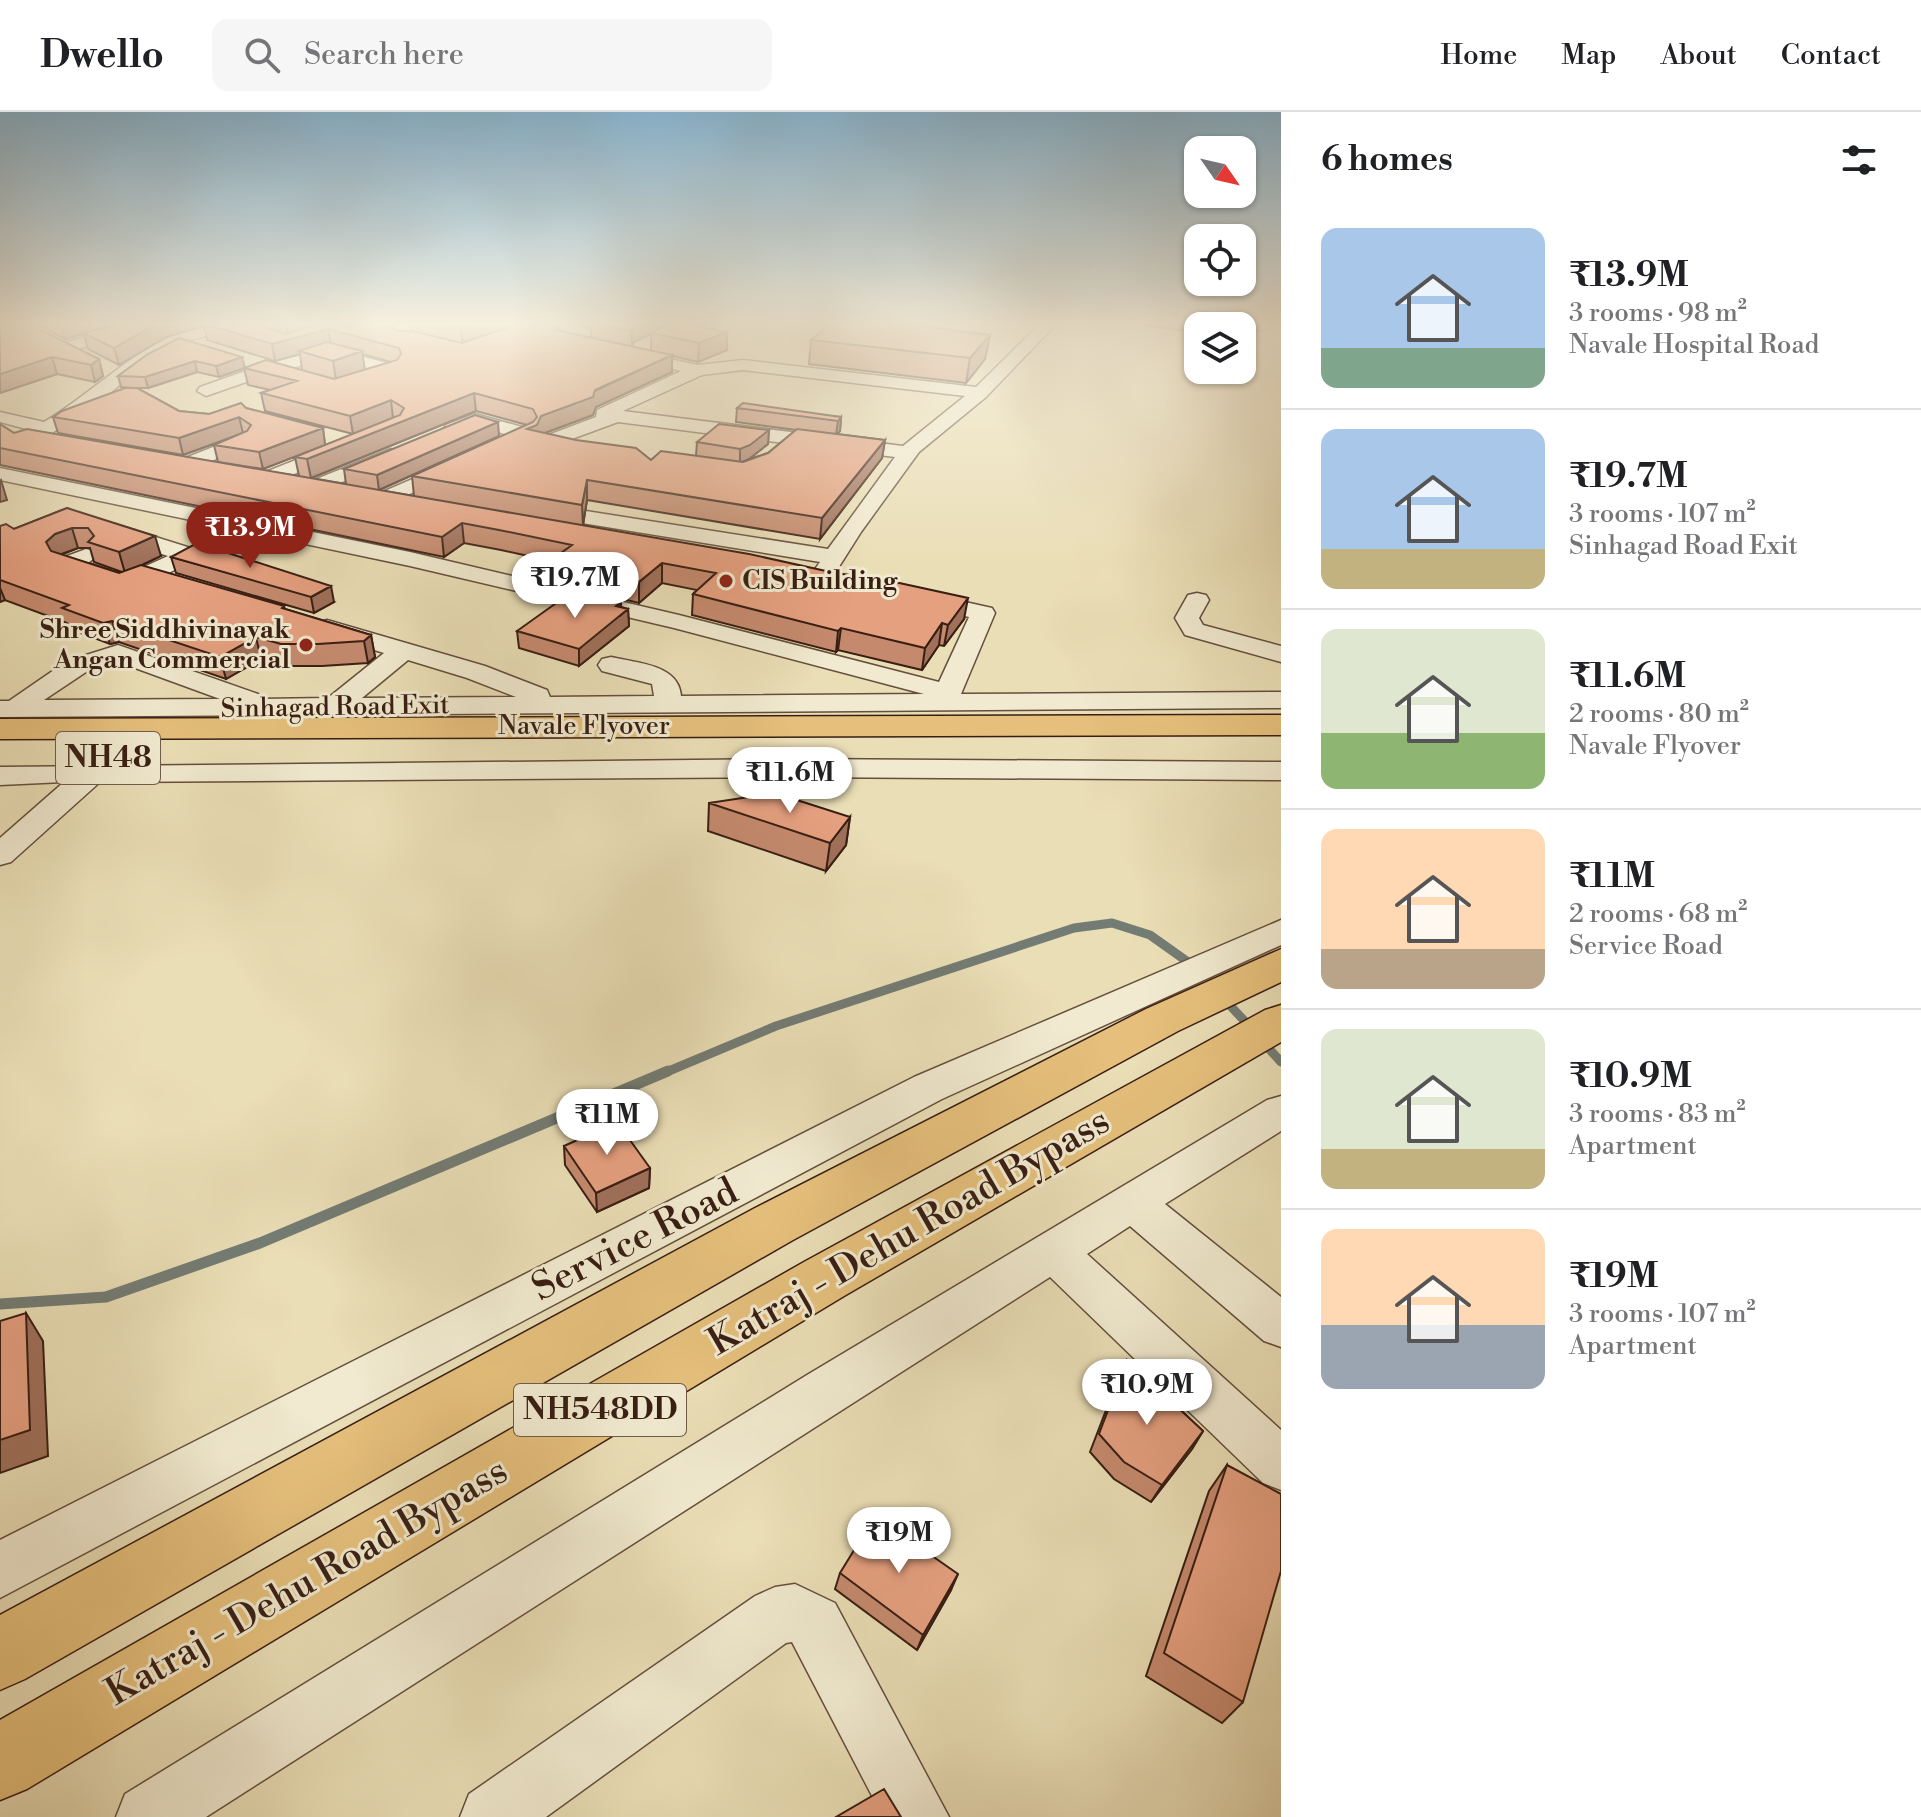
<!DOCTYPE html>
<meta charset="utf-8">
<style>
:root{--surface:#fff;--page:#f6f6f6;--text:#202124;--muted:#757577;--line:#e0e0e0;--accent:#8f2418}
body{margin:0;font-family:"Libre Bodoni",serif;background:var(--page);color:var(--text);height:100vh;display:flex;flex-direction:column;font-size:30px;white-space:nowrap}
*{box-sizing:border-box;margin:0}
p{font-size:26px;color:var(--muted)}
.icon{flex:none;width:44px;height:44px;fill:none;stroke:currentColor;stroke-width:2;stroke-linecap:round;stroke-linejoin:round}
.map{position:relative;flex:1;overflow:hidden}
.details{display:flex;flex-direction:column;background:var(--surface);width:640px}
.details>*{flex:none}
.needle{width:52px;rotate:124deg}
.controls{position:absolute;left:1184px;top:24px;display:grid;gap:16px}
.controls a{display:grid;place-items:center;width:72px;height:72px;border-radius:16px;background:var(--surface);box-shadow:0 2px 6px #0004;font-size:40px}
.price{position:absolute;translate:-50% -68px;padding:0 18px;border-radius:28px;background:#fff;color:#222;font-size:26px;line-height:52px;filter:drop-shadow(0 2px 4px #0008)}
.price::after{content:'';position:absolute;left:50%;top:48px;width:24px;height:18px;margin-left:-12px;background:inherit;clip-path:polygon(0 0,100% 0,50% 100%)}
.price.on{background:var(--accent);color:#fff}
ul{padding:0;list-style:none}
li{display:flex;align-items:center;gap:24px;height:200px;padding:0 40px}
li+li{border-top:2px solid var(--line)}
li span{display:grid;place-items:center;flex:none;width:224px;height:160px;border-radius:16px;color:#555}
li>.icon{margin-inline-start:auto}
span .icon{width:96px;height:96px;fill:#fffc;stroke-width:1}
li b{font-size:34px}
h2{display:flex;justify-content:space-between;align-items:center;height:96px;padding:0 40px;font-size:34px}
header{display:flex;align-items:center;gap:48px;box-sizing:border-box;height:112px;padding:0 40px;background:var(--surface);border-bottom:2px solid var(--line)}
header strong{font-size:38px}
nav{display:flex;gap:44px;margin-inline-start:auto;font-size:28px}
.search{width:560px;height:72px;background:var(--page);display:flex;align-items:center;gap:20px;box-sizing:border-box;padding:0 28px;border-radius:16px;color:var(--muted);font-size:30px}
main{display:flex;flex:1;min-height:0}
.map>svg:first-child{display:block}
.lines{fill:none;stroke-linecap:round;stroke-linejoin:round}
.stream-far1{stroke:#737c74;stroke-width:9}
.stream{stroke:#737c74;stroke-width:11}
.minor-casing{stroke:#644e3c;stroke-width:3}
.highway-casing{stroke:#381e13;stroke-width:3}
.minor{fill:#f1ead0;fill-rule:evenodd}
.highway{fill:#e5bf7b;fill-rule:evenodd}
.wall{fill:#c58a6e;stroke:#381e13;stroke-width:2;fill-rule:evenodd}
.shaded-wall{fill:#a0705a;stroke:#381e13;stroke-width:2}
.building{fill:#e5a080;stroke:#381e13;stroke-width:2}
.poi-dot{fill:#8f2418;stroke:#f1ead0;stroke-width:3}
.labels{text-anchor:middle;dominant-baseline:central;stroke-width:6;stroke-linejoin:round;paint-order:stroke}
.far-poi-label{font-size:26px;font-weight:bold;fill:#381e13;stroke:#f1ead0;text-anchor:start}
.far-street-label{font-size:26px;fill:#381e13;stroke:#f1ead0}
.shield{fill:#f1ead0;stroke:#705b4c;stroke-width:2}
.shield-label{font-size:30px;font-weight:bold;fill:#381e13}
.near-street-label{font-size:38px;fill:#381e13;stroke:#f1ead0}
</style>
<header>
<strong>Dwello</strong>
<div class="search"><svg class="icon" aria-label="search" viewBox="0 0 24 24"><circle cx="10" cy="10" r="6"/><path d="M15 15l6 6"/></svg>Search here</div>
<nav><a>Home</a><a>Map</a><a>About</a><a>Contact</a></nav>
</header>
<main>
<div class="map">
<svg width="1281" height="1705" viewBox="0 0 1281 1705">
<rect width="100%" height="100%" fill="#eadeb6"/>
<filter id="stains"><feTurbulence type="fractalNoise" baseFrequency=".0025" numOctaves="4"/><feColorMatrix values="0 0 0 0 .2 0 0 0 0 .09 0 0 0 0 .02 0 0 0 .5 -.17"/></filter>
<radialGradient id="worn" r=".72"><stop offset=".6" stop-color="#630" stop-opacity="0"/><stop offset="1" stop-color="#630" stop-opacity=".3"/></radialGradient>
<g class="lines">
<path class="stream-far1" d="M 1224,887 L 1252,917
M 1261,928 L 1281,950
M 664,961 L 776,914 L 1074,816 L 1112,811 L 1150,823 L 1195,855"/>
<path class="stream" d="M 0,1192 L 106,1185 L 260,1131 L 668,959"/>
<defs>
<path id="minor" d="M 225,211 L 254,211 L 183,230 L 148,250 L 87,300 L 35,331 L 0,344 L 0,331 L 30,318 L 0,310 L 0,300 L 44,310 C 88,284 124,246 170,225 C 186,217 208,215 225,211 Z
M 405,211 L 428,211 L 402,223 L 416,229 L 408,234 L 378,223 Z
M 546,211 L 571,211 L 596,221 L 582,228 L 698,253 L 743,248 L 976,275 L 1041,211 L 1057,211 L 986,285 L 919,340 L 861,420 L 830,469 L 814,469 L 810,464 L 820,450 L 527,402 L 524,397 L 527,392 L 535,391 L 828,437 L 895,345 L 618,310 L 569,328 L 592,335 L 595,339 L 592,343 L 585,345 L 543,333 L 540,329 L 543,325 L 596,305 L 597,298 L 681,259 L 556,231 L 556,225 L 571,221 ZM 743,258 L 965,284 L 903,334 L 623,299 L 702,263 Z
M 1234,211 L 1270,211 L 1272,214 L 1264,219 Z
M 134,213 L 142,218 L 139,221 L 65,240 L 57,235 L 59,232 Z
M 330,236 L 398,254 L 400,258 L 359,275 L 350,270 L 375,258 L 330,246 L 269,262 L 206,284 L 197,279 L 200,275 L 262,253 Z
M 475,302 L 533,318 L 535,322 L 526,328 L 476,314 L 453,323 L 444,317 L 446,313 Z
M 241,324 L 251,330 L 248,334 L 189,358 L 175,358 L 172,354 L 175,350 Z
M 342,330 L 352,336 L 349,340 L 269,372 L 262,374 L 252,368 L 255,364 Z
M 391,337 L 401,343 L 398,347 L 318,380 L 311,382 L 301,376 L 304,372 Z
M 459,347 L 466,349 L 469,353 L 466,357 L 387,392 L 380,394 L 370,388 L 373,384 Z
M 0,356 L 410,440 L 679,503 L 939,570 L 969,505 L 911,492 L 908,487 L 911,482 L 920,480 L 992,496 L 995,501 L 961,582 L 1281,580 L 1281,596 L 0,605 L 0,589 L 9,589 L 67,549 L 118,533 L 258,582 L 261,587 L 328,586 L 384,541 L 318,521 L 314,516 L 318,511 L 327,508 L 485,554 L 547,578 L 550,585 L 654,584 L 652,572 L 602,559 L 598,553 L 602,547 L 611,545 C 636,551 679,552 681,584 L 924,582 L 674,516 L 410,454 L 0,368 ZM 408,548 L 467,566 L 516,585 L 362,586 ZM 116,549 L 220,587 L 44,588 L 86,560 Z
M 111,411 L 197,438 L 200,443 L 197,448 L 153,468 L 137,468 L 133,463 L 137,458 L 168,444 L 103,423 L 100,418 L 103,413 Z
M 86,437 L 94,439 L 97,444 L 88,451 L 110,458 L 114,463 L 110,468 L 102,470 L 59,457 L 55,452 L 59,447 Z
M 1197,481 L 1206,483 L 1209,488 L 1199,506 L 1203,513 L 1281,534 L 1281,550 L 1185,523 L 1175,506 L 1188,483 Z
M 795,647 L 1281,650 L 1281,668 L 795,665 L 100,670 L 11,750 L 0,753 L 0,726 L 64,670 L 0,673 L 0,655 Z
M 1281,808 L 1281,833 L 942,987 L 0,1486 L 0,1428 L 914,965 Z
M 1281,984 L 1281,1019 L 1165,1092 L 1281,1185 L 1281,1235 L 1264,1229 L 1130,1114 L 1087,1142 L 1281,1318 L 1281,1378 L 1263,1371 L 1050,1165 L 206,1705 L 116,1705 L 125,1682 L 807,1263 L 1267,988 Z
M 795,1472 L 835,1491 L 949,1705 L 883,1705 L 792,1530 L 786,1531 L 546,1705 L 460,1705 L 469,1682 L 755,1484 L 775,1475 Z"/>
<path id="highway" d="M 1281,603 L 1281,623 L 0,627 L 0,607 Z
M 1281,837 L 1281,870 L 1178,919 L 793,1128 L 25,1567 L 0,1578 L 0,1503 L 755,1096 L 1146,897 Z
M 1281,893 L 1281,930 L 844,1184 L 27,1677 L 0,1688 L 0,1608 L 804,1150 L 1265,898 Z"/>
</defs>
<use href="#minor" class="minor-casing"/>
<use href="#highway" class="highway-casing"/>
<use href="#minor" class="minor"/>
<use href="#highway" class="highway"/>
</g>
<path class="wall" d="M 0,211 L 99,247 L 103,264 L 95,270 L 57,262 L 0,281 Z
M 35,211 L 397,211 L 389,215 L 399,219 L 411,219 L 410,211 L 519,211 L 495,220 L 521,211 L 559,211 L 559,219 L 591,226 L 591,216 L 579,211 L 682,211 L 727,238 L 698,250 L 672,244 L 672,260 L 596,295 L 593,303 L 545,321 L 651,348 L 696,344 L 697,330 L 769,318 L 768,332 L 749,347 L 768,341 L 796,318 L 736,310 L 737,296 L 841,305 L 840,319 L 837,322 L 885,328 L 882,346 L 820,427 L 587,388 L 583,413 L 964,507 L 944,534 L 939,533 L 922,558 L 838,538 L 836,540 L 692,503 L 693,482 L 697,478 L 662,471 L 639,491 L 551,470 L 551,449 L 501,438 L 464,431 L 444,445 L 0,353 L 0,312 L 14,321 L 299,364 L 295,345 L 353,322 L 265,299 L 261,281 L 270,278 L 248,273 L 244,256 L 219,265 L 197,260 L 148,276 L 137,276 L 179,299 L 209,302 L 246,296 L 323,316 L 325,333 L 263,357 L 218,350 L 214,333 L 236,324 L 183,343 L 58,321 L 53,305 L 133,276 L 121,275 L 118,264 L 148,242 L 244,255 L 302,258 L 300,242 L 275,249 L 207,228 L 204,214 L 166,225 L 119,253 L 88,237 L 84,222 L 65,227 ZM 651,222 L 651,239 L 632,235 L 634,230 ZM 362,242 L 391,250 L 364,258 ZM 476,299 L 527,313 L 412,364 L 414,384 L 379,378 L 499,324 L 344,357 L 346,372 L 311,366 Z
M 1128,211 L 1259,211 L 1254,226 L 1242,225 L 1242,214 L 1198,214 L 1198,220 Z
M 990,223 L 985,247 L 966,271 L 809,252 L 811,228 Z
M 67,396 L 161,444 L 140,454 L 284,494 L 285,497 L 371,523 L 375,545 L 368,551 L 322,554 L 286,554 L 261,547 L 226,567 L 119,530 L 110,532 L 70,517 L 67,511 L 5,488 L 0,490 L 0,414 L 14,417 ZM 78,436 L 90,436 L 94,450 L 122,460 L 119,461 L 61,443 Z
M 171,445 L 334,490 L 314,501 L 176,461 Z
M 621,490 L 621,495 L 628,497 L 629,514 L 579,554 L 519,536 L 517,519 Z
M 709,691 L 850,705 L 846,733 L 826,759 L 708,719 Z
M 564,1034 L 650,1056 L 649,1076 L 597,1100 L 565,1053 Z
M 1127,1248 L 1203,1319 L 1192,1337 L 1151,1390 L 1114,1367 L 1090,1340 L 1118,1267 Z
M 1227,1353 L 1243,1590 L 1222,1611 L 1146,1564 L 1209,1379 Z
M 840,1461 L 951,1478 L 917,1538 L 835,1477 Z"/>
<path class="shaded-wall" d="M 61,211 L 130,211 L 83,221 L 84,222 L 65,227 Z
M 158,211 L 214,211 L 204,212 L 204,214 L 166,225 L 119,253 L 114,236 Z
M 286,211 L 320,211 L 288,222 Z
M 374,211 L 397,211 L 377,220 Z
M 474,211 L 519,211 L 463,232 L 461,216 Z
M 552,211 L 559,211 L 559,221 L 553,225 Z
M 639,211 L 671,211 L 634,230 L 632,235 L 632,219 L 634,214 Z
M 328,217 L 331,233 L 299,239 L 300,242 L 275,249 L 272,232 Z
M 727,220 L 727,238 L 698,250 L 699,231 Z
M 990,223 L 985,247 L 966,271 L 970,246 Z
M 362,239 L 365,258 L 336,268 L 333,249 Z
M 672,243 L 672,260 L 596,295 L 593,303 L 542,322 L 527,317 L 541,304 Z
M 52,245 L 57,262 L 0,281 L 0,262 Z
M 242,245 L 245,256 L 219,265 L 216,254 Z
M 99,247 L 103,264 L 95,270 L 91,253 Z
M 195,249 L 197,260 L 148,276 L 145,265 Z
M 474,281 L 476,299 L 311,366 L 307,347 Z
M 391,288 L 393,306 L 353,322 L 350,304 Z
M 239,305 L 243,321 L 183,343 L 179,326 Z
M 841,305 L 840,319 L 836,323 L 838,309 Z
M 498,310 L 499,324 L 379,378 L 377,363 Z
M 323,316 L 325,333 L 263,357 L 259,340 Z
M 769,318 L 768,332 L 749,347 L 740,351 L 740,337 Z
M 885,328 L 882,346 L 820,427 L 822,406 Z
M 1,368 L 7,388 L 0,390 L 0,369 Z
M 587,368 L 587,388 L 583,413 L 582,393 Z
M 462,411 L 464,431 L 444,445 L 442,425 Z
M 72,416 L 78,436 L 61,442 L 53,450 L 46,430 L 55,422 Z
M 155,424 L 161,444 L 125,461 L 119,440 Z
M 662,451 L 662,471 L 639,491 L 639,470 Z
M 331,474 L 334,490 L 314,501 L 311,485 Z
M 0,476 L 5,488 L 0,490 Z
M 968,486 L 964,507 L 944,534 L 948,513 Z
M 621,490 L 621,503 L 628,497 L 629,514 L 579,554 L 579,537 Z
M 112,509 L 119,530 L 110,532 L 103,511 Z
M 942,511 L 939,533 L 922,558 L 925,536 Z
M 841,516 L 838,538 L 836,540 L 838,519 Z
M 371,523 L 375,545 L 368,551 L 364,529 Z
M 256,525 L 261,547 L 226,567 L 220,545 Z
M 850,705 L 846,733 L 826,759 L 830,731 Z
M 650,1056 L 649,1076 L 597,1100 L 596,1081 Z
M 26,1201 L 43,1229 L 48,1344 L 0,1361 L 0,1328 Z
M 1203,1319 L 1192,1337 L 1151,1390 L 1162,1373 Z
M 958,1462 L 951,1478 L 917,1538 L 923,1523 Z"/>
<path class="building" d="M 0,211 L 27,211 L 99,247 L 91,253 L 52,245 L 0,262 Z
M 123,211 L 158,211 L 114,236 L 83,221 Z
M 206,211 L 252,211 L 286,222 L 319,211 L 381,211 L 399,219 L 412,219 L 462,231 L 521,211 L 553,211 L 555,218 L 672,243 L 595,278 L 593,285 L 541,304 L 537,313 L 527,317 L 576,328 L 636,336 L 651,348 L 661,339 L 743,350 L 768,341 L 797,317 L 885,328 L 822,406 L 587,368 L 582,393 L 412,364 L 533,310 L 537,305 L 533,297 L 474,281 L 307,347 L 295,345 L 400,303 L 404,296 L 391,288 L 350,304 L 261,281 L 297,269 L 244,256 L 266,248 L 334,267 L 397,248 L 401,242 L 399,236 L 328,217 L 272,232 L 204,212 Z
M 439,211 L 474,211 L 461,216 Z
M 594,211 L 639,211 L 634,214 L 632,219 Z
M 671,211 L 682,211 L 727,220 L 699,231 L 651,221 Z
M 831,211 L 899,211 L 990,223 L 970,246 L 811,228 Z
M 179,226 L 242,245 L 216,254 L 195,249 L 145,265 L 118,264 L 148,242 Z
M 327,230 L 362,239 L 333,249 L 299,239 Z
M 125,276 L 137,276 L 179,299 L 209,302 L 241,291 L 246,296 L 323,316 L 259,340 L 214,333 L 247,319 L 251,313 L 239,305 L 179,326 L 53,305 L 62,299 Z
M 743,291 L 841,305 L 838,309 L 737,296 Z
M 475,303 L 498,310 L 377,363 L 344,357 Z
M 0,312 L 14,321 L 27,317 L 749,442 L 835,461 L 881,467 L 968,486 L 948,513 L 942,511 L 925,536 L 841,516 L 838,519 L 693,482 L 716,461 L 662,451 L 639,470 L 550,449 L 572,433 L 499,418 L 462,411 L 442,425 L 0,336 Z
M 719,312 L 769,318 L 750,333 L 740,337 L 697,330 Z
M 67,396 L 155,424 L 119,440 L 88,430 L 94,424 L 88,416 L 72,416 L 55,422 L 46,430 L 51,439 L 119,461 L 141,453 L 284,494 L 282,496 L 371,523 L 364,529 L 318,532 L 281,532 L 256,525 L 220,545 L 112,509 L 103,511 L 62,496 L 69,493 L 0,468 L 0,414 L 6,412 L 14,417 Z
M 197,431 L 331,474 L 311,485 L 171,445 Z
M 573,479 L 621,490 L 616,494 L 628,497 L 579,537 L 517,519 Z
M 775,681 L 850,705 L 830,731 L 709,691 Z
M 617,1010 L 650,1056 L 596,1081 L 564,1034 Z
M 26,1201 L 30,1318 L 0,1328 L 0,1209 Z
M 1127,1248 L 1203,1319 L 1162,1373 L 1124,1350 L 1099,1322 Z
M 1227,1353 L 1281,1382 L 1281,1459 L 1243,1590 L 1164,1541 Z
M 875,1404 L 958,1462 L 923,1523 L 840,1461 Z
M 884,1677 L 901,1705 L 836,1705 Z"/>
<linearGradient id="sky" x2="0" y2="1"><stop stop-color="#89b7d4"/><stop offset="0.47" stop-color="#f6f0de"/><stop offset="1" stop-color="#f6f0de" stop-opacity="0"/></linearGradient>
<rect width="1281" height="450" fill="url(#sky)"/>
<g class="poi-dot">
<circle cx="726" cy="469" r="8"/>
<circle cx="306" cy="533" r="8"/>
</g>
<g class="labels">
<g class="far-poi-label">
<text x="742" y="469">CIS Building</text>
<text x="290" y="518" text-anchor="end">Shree Siddhivinayak<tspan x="290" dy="30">Angan Commercial</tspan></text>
</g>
<g class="far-street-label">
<text transform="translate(335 595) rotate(-1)">Sinhagad Road Exit</text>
<text x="584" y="614">Navale Flyover</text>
</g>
<g class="shield">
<rect x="56" y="620" width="104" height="52" rx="6"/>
<rect x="514" y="1272" width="172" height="52" rx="6"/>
</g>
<g class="shield-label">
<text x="108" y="646">NH48</text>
<text x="600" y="1298">NH548DD</text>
</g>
<g class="near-street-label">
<text transform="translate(909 1120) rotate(-30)">Katraj - Dehu Road Bypass</text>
<text transform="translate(635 1128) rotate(-27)">Service Road</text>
<text transform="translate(307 1470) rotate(-30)">Katraj - Dehu Road Bypass</text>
</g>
</g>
<rect width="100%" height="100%" filter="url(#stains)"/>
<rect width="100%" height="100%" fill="url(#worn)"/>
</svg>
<div class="controls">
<a><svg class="needle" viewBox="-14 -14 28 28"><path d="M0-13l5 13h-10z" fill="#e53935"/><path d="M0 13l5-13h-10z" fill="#757577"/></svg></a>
<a><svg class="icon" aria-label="locate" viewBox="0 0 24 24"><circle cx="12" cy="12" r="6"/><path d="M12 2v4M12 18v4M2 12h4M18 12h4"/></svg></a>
<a><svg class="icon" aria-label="layers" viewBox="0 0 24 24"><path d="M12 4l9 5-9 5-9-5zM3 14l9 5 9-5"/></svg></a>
</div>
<b class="price on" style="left:250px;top:458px">₹13.9M</b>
<b class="price" style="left:575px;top:508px">₹19.7M</b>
<b class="price" style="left:790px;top:703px">₹11.6M</b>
<b class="price" style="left:607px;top:1045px">₹11M</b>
<b class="price" style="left:1147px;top:1315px">₹10.9M</b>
<b class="price" style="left:899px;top:1463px">₹19M</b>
</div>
<section class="details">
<h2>6 homes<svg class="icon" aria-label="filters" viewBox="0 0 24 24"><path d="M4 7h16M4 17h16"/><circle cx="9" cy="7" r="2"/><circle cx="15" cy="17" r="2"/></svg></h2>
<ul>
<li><span style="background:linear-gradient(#a9c7e8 75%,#7fa58c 0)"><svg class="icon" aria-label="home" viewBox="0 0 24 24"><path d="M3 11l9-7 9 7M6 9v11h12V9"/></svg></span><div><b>₹13.9M</b><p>3 rooms · 98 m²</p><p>Navale Hospital Road</p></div></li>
<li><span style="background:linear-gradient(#a9c7e8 75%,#c2b280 0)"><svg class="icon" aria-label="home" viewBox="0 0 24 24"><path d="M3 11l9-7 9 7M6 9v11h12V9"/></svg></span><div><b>₹19.7M</b><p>3 rooms · 107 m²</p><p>Sinhagad Road Exit</p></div></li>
<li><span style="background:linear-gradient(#dfe7d0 65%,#8fb573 0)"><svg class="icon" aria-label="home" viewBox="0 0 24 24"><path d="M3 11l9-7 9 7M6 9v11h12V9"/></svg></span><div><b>₹11.6M</b><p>2 rooms · 80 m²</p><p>Navale Flyover</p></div></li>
<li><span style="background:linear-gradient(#ffd9b3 75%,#b9a48a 0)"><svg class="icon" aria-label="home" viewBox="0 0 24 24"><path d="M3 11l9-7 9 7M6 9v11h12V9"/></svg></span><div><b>₹11M</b><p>2 rooms · 68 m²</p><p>Service Road</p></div></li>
<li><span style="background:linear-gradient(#dfe7d0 75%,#c2b280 0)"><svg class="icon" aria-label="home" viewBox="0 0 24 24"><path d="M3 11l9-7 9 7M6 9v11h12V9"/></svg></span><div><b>₹10.9M</b><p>3 rooms · 83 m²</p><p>Apartment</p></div></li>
<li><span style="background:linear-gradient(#ffd9b3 60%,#9aa5b1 0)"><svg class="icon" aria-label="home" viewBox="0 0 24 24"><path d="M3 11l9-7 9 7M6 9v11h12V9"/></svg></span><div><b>₹19M</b><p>3 rooms · 107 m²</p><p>Apartment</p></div></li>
</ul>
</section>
</main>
